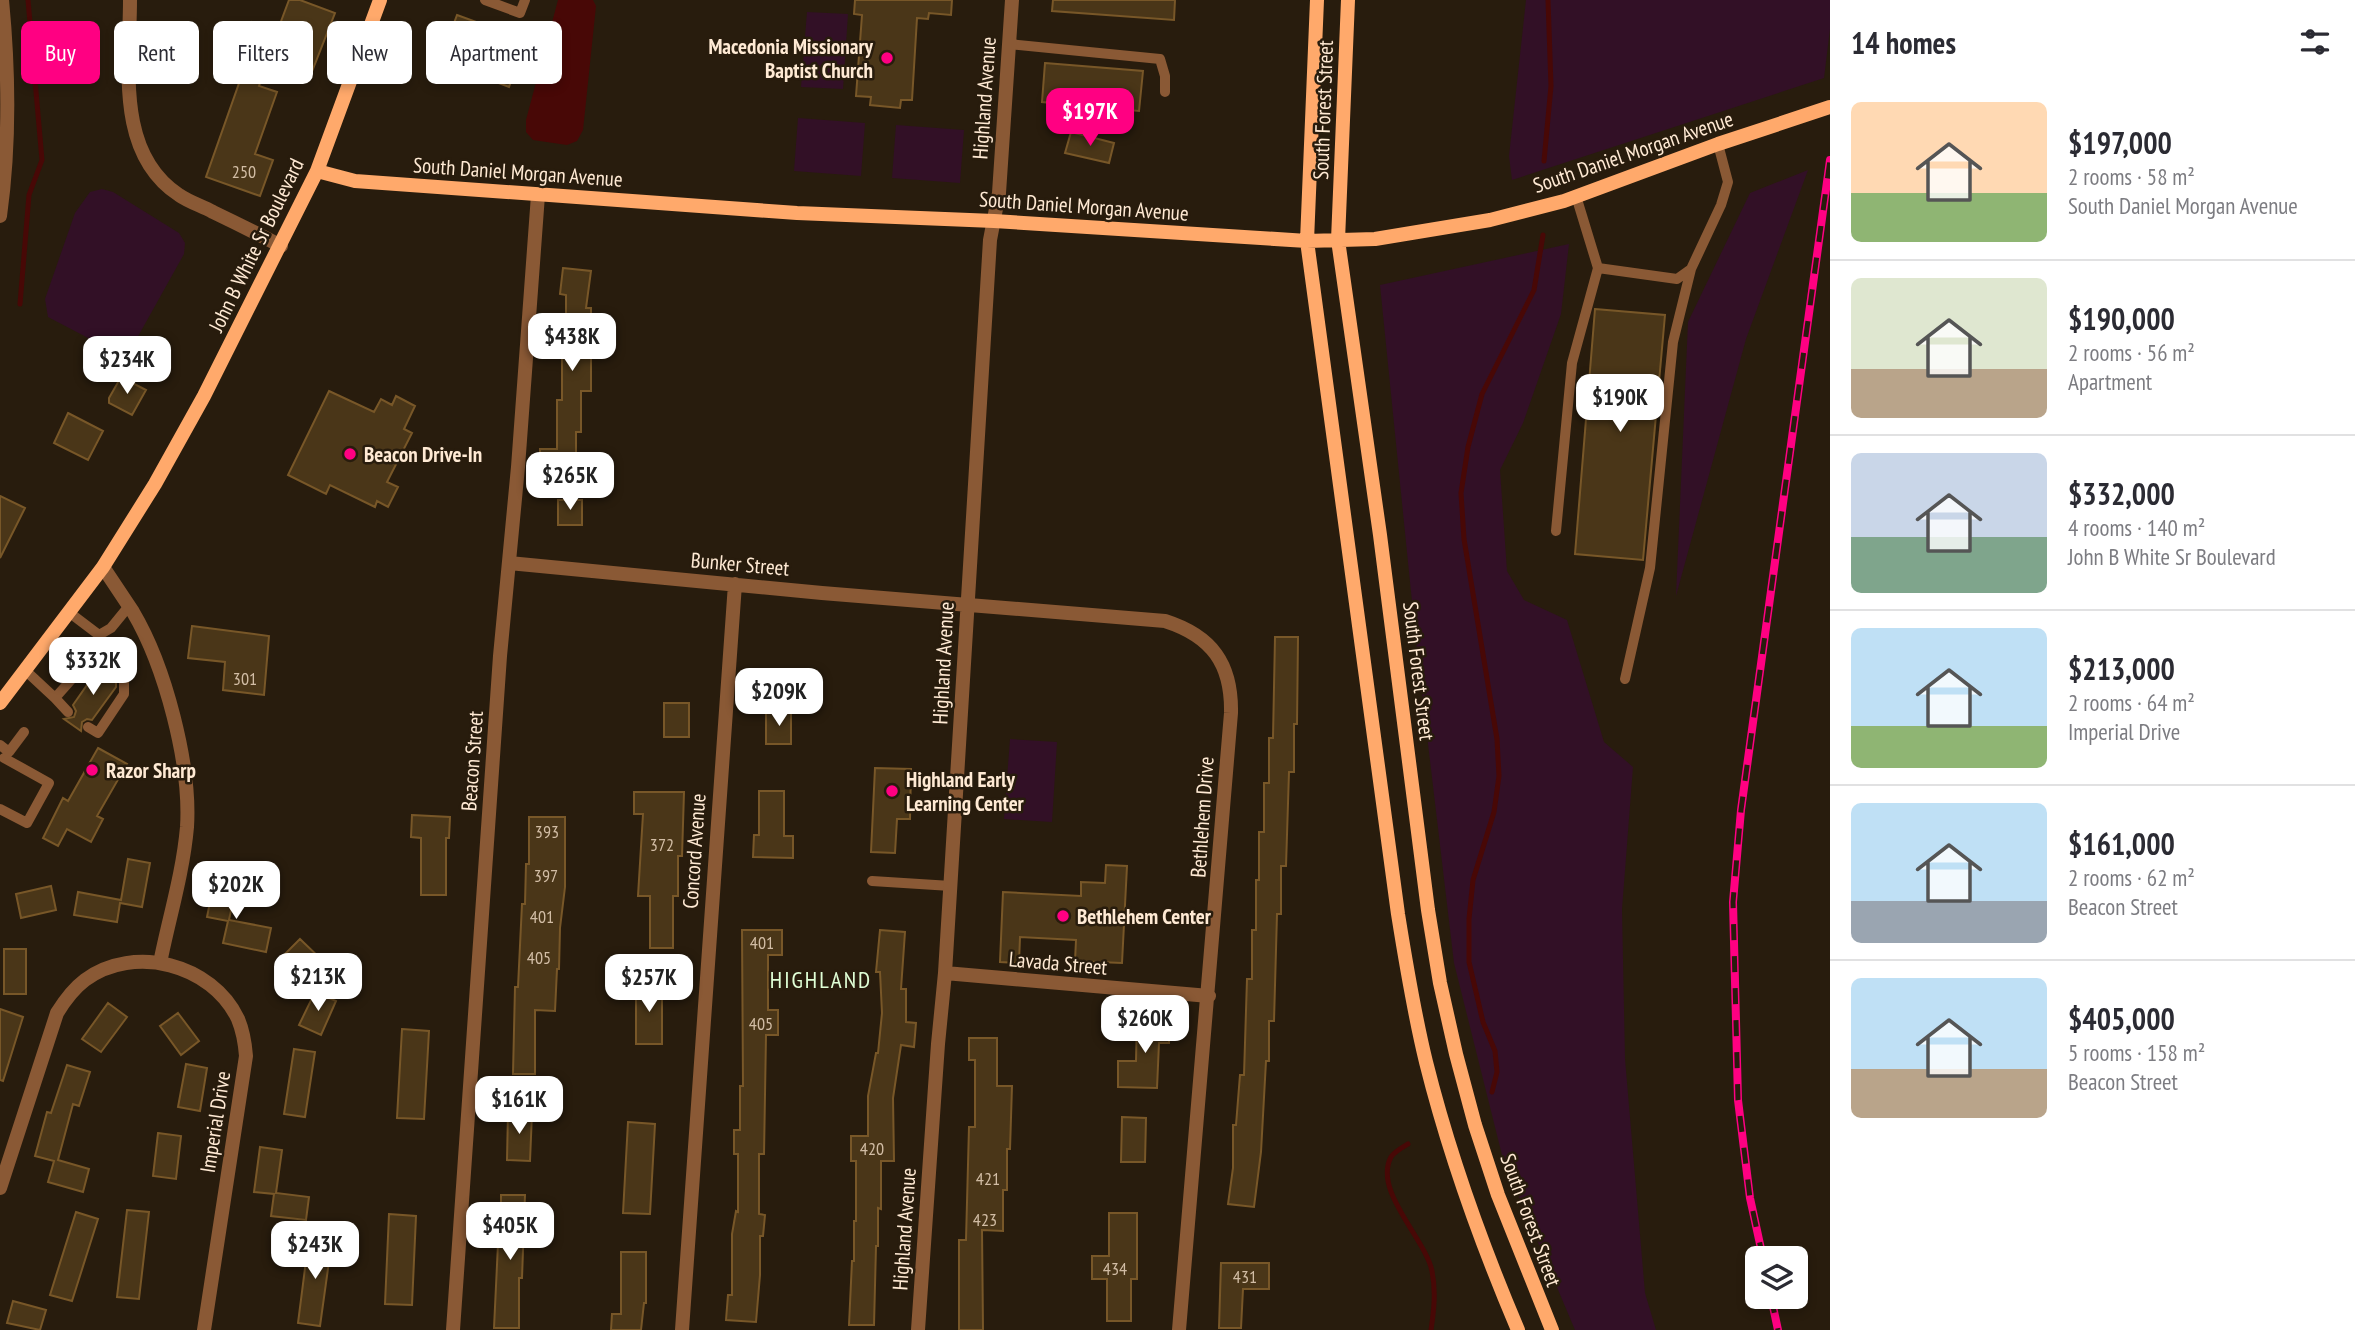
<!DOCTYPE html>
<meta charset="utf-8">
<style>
:root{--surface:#fff;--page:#f7f7f7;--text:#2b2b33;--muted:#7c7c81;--line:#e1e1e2;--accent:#ff0082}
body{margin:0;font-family:"PT Sans Narrow",sans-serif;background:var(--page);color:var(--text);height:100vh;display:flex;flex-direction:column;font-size:26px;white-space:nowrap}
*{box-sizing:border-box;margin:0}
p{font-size:23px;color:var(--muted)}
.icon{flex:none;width:38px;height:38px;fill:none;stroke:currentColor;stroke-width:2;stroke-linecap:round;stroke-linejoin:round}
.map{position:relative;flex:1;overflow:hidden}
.details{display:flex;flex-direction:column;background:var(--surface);width:525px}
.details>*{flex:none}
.banner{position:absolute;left:21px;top:21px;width:665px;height:63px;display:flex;gap:14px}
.controls{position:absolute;left:1745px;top:1246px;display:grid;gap:14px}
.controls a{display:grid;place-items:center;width:63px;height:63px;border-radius:10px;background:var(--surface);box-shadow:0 4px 10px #0003;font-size:35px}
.price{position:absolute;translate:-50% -60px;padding:0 16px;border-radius:14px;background:#fff;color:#222;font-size:23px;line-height:46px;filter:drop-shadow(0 2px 4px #0008)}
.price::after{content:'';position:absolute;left:50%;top:42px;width:21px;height:16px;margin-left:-10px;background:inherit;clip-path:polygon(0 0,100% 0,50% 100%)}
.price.selected{background:var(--accent);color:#fff}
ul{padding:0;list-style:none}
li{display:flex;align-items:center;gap:21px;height:175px;padding:0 21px}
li+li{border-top:2px solid var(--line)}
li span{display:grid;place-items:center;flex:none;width:196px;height:140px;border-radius:10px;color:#555}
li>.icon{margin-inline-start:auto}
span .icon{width:84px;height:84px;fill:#fffc;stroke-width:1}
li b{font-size:30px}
h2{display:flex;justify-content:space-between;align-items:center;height:84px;padding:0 21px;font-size:30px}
.tag{padding:0 24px;border-radius:10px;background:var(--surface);box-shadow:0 4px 10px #0003;font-size:24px;line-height:63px}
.tag.selected{background:var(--accent);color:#fff}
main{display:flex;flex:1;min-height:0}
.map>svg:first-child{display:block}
.green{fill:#321026}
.water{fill:#480806}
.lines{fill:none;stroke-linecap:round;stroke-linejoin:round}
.stream{stroke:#480806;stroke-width:5}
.building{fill:#4a3618;stroke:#785728;stroke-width:2}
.lane{stroke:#8a5935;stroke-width:10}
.street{stroke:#8a5935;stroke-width:14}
.secondary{stroke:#ffa96b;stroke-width:14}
.rail-casing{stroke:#ff0082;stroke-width:8}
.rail{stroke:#281c0d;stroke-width:5;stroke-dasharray:16;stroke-linecap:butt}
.poi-dot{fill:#ff0082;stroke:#281c0d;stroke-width:2.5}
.labels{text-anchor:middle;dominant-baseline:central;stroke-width:5;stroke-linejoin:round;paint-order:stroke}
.number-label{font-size:18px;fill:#d2bda5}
.poi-label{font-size:21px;font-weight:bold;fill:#ffead4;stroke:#281c0d;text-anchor:start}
.street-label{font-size:21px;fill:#ffead4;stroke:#281c0d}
.neighbourhood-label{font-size:23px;letter-spacing:2px;fill:#e0ffd6;stroke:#281c0d}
</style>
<main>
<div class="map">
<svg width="1830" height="1330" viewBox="0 0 1830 1330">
<rect width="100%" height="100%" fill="#281c0d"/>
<path class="green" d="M 1526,0 L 1830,0 L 1830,29 L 1824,78 L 1512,180 L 1509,156 Z
M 807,12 L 848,14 L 843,89 L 801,87 Z
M 798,118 L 865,123 L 861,176 L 794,171 Z
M 896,125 L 964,130 L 960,183 L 892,178 Z
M 1808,170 L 1746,339 L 1676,596 L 1688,322 L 1750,193 Z
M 102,189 L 113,192 L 179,233 L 185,243 L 184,254 L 136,340 L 113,351 L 48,317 L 45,299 L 75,213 L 90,192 Z
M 1569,244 L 1561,314 L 1523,423 L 1500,470 L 1507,571 L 1524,600 L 1567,620 L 1604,742 L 1633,767 L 1622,909 L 1625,1059 L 1645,1293 L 1656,1330 L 1575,1330 L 1503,1159 L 1454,963 L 1417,651 L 1380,285 Z
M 1010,739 L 1057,742 L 1052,822 L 1004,819 Z"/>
<path class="water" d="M 558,0 L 593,0 L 596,6 L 583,130 L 577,141 L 567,145 L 533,140 L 526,132 L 526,120 Z"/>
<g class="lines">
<path class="stream" d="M 1544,161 L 1551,86 L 1548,0
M 20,304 L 29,195 L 42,160 L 28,0
M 1492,1092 L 1497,1072 L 1495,1051 L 1483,1022 L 1469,962 L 1469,919 L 1473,880 L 1494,812 L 1499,776 L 1497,739 L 1464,539 L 1461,493 L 1468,447 L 1482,394 L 1534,290 L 1543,235
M 1408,1144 C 1403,1147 1394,1152 1391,1157 C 1373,1191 1425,1238 1432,1271 C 1436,1291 1434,1310 1431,1330"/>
</g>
<path class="building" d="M 289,0 L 300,0 L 335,13 L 311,74 L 269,59 L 259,86 L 277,92 L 255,154 L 273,160 L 260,196 L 206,177 L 244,69 L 236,66 L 252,22 L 277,32 Z
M 855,0 L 952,0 L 951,15 L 929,13 L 928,19 L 917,18 L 912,100 L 901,100 L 900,108 L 870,105 L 871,97 L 856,96 L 862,15 L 854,14 Z
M 1053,0 L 1175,0 L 1174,20 L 1052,11 Z
M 457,15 L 526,40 L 509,87 L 440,61 Z
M 1045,63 L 1143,71 L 1139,111 L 1042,102 Z
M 1071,132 L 1114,143 L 1109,163 L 1065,153 Z
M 563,268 L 591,271 L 586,308 L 591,308 L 591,391 L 581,391 L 581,432 L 576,432 L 576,472 L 540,472 L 540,449 L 557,449 L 557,400 L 562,400 L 562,354 L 566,354 L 566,295 L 560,294 Z
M 1595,309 L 1665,315 L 1643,560 L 1575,554 Z
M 121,377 L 146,390 L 132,415 L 109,403 L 109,398 Z
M 329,391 L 374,412 L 381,399 L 392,405 L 396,396 L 415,406 L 404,429 L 412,433 L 387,482 L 398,487 L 388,507 L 377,501 L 375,507 L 330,485 L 326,494 L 288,475 Z
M 68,413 L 103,431 L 88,460 L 54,443 Z
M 0,496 L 25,508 L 0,558 Z
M 558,500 L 582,500 L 582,525 L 558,525 Z
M 192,626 L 269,636 L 264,695 L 223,690 L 225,662 L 188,658 Z
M 1275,637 L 1298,637 L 1297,724 L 1294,724 L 1294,772 L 1289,772 L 1286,866 L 1281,866 L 1281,914 L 1277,914 L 1274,1021 L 1269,1021 L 1269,1061 L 1266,1061 L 1261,1152 L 1254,1207 L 1228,1204 L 1233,1168 L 1233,1125 L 1236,1125 L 1240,1075 L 1244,1075 L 1247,979 L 1252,979 L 1252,930 L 1256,930 L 1256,880 L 1259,880 L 1259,832 L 1264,832 L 1264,783 L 1269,783 L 1269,738 L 1273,738 Z
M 101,665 L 112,673 L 116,679 L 116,687 L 92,720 L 87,719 L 82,722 L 81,731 L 64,719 L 74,717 L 76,711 L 73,705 Z
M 664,703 L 689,703 L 689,737 L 664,737 Z
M 766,711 L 791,711 L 791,744 L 766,744 Z
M 98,748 L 127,764 L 97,816 L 103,819 L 91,842 L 67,829 L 58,846 L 43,838 L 63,798 L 68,801 Z
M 875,768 L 911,769 L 910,819 L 897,819 L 895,853 L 871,852 Z
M 759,791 L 784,791 L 784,836 L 793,836 L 793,858 L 753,857 L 754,835 L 759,835 Z
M 634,792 L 684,792 L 682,856 L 678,856 L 678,896 L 673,896 L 673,948 L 650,948 L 650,896 L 638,896 L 643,814 L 634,814 Z
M 412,815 L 450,817 L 449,838 L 446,838 L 446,895 L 421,895 L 421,838 L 411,837 Z
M 529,817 L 565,817 L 565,887 L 560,928 L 559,969 L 557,969 L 555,1011 L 535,1010 L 535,1074 L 513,1074 L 515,987 L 518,987 L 522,904 L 525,904 L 526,864 L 529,864 Z
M 128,859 L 150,863 L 142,907 L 120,903 L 117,922 L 74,915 L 78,892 L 121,900 Z
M 1106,865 L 1127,866 L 1122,963 L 1075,961 L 1076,940 L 1020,937 L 1019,963 L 1000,962 L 1003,892 L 1081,896 L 1081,882 L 1105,883 Z
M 214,882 L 236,886 L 229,920 L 271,928 L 266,952 L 223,943 L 228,921 L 207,917 Z
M 51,886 L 56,910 L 21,918 L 16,894 Z
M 742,930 L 782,930 L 782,955 L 768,955 L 768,1010 L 778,1010 L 778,1035 L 766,1035 L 764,1154 L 759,1154 L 759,1214 L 765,1215 L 763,1236 L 760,1236 L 760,1275 L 756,1322 L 726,1320 L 728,1295 L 732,1295 L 732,1234 L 736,1211 L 738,1212 L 738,1154 L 734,1154 L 734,1130 L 740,1130 L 740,1086 L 743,1086 Z
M 880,930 L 905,932 L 901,989 L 906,989 L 906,1022 L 916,1023 L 914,1047 L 901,1045 L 893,1098 L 894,1161 L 881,1161 L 881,1209 L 878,1208 L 878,1246 L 876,1246 L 874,1325 L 849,1325 L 852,1261 L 854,1261 L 854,1221 L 856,1221 L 856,1161 L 851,1161 L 851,1136 L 868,1136 L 868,1096 L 876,1053 L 878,1053 L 882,1013 L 880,972 L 876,972 Z
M 300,939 L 325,963 L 308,979 L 284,955 Z
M 4,949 L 26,949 L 26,994 L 4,994 Z
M 636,984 L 662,984 L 662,1044 L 636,1044 Z
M 315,992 L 336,1001 L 321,1035 L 299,1025 Z
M 108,1003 L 127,1017 L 101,1052 L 82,1039 Z
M 0,1009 L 23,1017 L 3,1081 L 0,1080 Z
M 178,1013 L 199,1041 L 181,1055 L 160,1026 Z
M 1137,1018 L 1169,1019 L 1169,1043 L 1159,1043 L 1157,1088 L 1118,1087 L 1118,1061 L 1136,1061 Z
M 402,1029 L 429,1031 L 424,1119 L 397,1118 Z
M 969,1038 L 997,1038 L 997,1086 L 1012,1086 L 1010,1149 L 1007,1149 L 1007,1190 L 1003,1190 L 1003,1231 L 982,1230 L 983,1330 L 959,1330 L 959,1240 L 966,1240 L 969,1127 L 975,1127 L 975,1060 L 969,1060 Z
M 294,1049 L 315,1052 L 305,1117 L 284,1114 Z
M 186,1064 L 207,1068 L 200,1111 L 178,1107 Z
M 67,1065 L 90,1072 L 79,1106 L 73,1104 L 58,1160 L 89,1169 L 83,1192 L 48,1182 L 54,1161 L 35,1156 L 47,1112 L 51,1113 Z
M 508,1112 L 532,1113 L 530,1161 L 507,1160 Z
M 1122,1117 L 1146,1118 L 1145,1162 L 1121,1162 Z
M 628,1122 L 655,1124 L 650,1214 L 623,1213 Z
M 158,1133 L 181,1136 L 176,1179 L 153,1176 Z
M 260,1147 L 282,1150 L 276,1193 L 309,1197 L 306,1220 L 271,1216 L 274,1194 L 254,1192 Z
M 501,1195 L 525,1195 L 522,1278 L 519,1278 L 519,1328 L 494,1328 L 498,1244 L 501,1244 Z
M 127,1210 L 149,1212 L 139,1299 L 117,1297 Z
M 76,1212 L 98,1219 L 72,1301 L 50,1295 Z
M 1109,1213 L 1137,1213 L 1137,1279 L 1131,1279 L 1131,1321 L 1107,1321 L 1107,1279 L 1092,1279 L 1092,1256 L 1109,1256 Z
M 389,1214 L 416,1216 L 412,1305 L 385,1304 Z
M 309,1237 L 332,1240 L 320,1326 L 298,1323 Z
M 621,1252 L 646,1252 L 646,1303 L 644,1303 L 641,1330 L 611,1330 L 612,1314 L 621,1314 Z
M 1221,1263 L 1269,1263 L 1269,1289 L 1243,1289 L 1241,1328 L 1219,1328 Z
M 13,1301 L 46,1310 L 40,1330 L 7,1323 Z"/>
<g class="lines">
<path class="lane" d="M 485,0 L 520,13 L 525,0
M 1009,44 L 1160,59 L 1165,76 L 1165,92
M 1576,196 L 1598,268 L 1677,279 L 1691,269 L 1721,205 L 1728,182 L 1718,144
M 1556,531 L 1572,363 L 1598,268
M 70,613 L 99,635
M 26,671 L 55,698 L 102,645 L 99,635 L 111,628 L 129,606
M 1625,679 L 1650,568 L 1673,342 L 1691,269
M 55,698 L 68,712
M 88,727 L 98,733 L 124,694 L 124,677 L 102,645
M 0,745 L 9,752 L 24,732
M 0,809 L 27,823 L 49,783 L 4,758
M 872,881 L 951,886"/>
<path class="street" d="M 130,0 C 130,65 115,153 179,195 C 189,202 202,206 213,212 C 236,223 258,234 281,246
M 0,216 C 10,144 9,72 2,0
M 509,563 L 822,593 L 1165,621 C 1212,636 1232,664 1231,713 L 1179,1330
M 103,567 C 113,582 123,597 133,612 C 165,666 191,764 187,827 C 183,873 169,918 160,963
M 945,973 L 1209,996
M 0,1188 L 57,1013 C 65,1000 73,989 85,980 C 134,944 212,964 238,1019 C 243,1031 245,1043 246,1056 L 204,1330
M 453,1330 L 500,656 L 518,467 L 538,195
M 682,1330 L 735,584
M 918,1330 L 938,1044 L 945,973 L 990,240 L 999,193 L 1012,0"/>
<path class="secondary" d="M 1317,0 L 1307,241 L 1398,914 C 1406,964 1414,1013 1426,1062 C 1449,1154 1481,1243 1518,1330
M 1348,0 L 1338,240 L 1380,535 L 1428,910 L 1440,983 L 1456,1054 L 1475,1125 L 1498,1195 L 1552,1330
M 317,171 L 355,181 L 797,213 L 994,221 L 1307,241 L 1375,239 L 1490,220 L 1564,201 L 1718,144 L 1830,107
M 0,703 L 103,567 L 155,484 L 204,396 L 317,171 L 380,0"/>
<defs>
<path id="rail" d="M 1763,1258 L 1750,1198 L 1738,1100 L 1733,902 L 1741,810 L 1830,160
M 1771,1297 L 1778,1330"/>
</defs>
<use href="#rail" class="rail-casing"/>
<use href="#rail" class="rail"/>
</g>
<g class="poi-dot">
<circle cx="887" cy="58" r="7"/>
<circle cx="350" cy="454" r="7"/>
<circle cx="92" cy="770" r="7"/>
<circle cx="892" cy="791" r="7"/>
<circle cx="1063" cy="916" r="7"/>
</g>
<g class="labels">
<g class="number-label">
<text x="244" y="171">250</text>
<text x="245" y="678">301</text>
<text x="547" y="831">393</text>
<text x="662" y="844">372</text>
<text x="546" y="875">397</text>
<text x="542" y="916">401</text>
<text x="762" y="942">401</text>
<text x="539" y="957">405</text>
<text x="761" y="1023">405</text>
<text x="872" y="1148">420</text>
<text x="988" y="1178">421</text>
<text x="985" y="1219">423</text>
<text x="1115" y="1268">434</text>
<text x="1245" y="1276">431</text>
</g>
<g class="poi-label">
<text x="873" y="46" text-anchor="end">Macedonia Missionary<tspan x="873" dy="24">Baptist Church</tspan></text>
<text x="364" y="454">Beacon Drive-In</text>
<text x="106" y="770">Razor Sharp</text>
<text x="906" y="779">Highland Early<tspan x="906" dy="24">Learning Center</tspan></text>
<text x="1077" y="916">Bethlehem Center</text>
</g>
<g class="street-label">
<text transform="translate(984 98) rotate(-86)">Highland Avenue</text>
<text transform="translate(1323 110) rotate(-88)">South Forest Street</text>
<text transform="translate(1633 152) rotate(-19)">South Daniel Morgan Avenue</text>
<text transform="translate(518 172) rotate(4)">South Daniel Morgan Avenue</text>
<text transform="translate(1084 206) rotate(4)">South Daniel Morgan Avenue</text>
<text transform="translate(256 245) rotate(-64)">John B White Sr Boulevard</text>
<text transform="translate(740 564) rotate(5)">Bunker Street</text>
<text transform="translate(943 663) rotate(-87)">Highland Avenue</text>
<text transform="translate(1419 671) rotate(83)">South Forest Street</text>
<text transform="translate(472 761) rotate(-86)">Beacon Street</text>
<text transform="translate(1202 817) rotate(-86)">Bethlehem Drive</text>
<text transform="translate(694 851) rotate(-86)">Concord Avenue</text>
<text transform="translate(1058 963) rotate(5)">Lavada Street</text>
<text transform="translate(215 1122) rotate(-81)">Imperial Drive</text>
<text transform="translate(1531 1220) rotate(70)">South Forest Street</text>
<text transform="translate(904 1229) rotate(-86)">Highland Avenue</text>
</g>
<g class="neighbourhood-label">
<text x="821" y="979">HIGHLAND</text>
</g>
</g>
</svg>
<div class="controls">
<a><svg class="icon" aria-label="layers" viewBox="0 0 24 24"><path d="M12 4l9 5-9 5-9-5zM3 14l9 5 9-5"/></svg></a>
</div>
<b class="price selected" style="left:1090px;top:148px">$197K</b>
<b class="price" style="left:572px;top:373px">$438K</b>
<b class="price" style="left:127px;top:396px">$234K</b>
<b class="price" style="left:1620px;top:434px">$190K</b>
<b class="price" style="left:570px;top:512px">$265K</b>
<b class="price" style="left:93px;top:697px">$332K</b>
<b class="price" style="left:779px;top:728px">$209K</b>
<b class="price" style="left:236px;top:921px">$202K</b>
<b class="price" style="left:318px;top:1013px">$213K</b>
<b class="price" style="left:649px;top:1014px">$257K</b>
<b class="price" style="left:1145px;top:1055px">$260K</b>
<b class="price" style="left:519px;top:1136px">$161K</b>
<b class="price" style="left:510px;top:1262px">$405K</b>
<b class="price" style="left:315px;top:1281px">$243K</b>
<div class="banner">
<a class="tag selected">Buy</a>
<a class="tag">Rent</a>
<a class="tag">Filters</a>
<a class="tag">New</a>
<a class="tag">Apartment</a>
</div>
</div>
<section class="details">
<h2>14 homes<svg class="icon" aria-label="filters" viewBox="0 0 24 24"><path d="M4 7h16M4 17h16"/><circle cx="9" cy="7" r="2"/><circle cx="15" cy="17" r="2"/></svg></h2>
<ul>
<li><span style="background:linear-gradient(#ffd9b3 65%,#8fb573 0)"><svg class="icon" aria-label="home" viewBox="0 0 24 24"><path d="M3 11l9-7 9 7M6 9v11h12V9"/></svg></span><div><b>$197,000</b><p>2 rooms · 58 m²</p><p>South Daniel Morgan Avenue</p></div></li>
<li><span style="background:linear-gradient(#dfe7d0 65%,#b9a48a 0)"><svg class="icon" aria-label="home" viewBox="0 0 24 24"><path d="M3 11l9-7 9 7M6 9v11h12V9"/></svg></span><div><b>$190,000</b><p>2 rooms · 56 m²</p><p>Apartment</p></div></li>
<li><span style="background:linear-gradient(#c9d6e8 60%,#7fa58c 0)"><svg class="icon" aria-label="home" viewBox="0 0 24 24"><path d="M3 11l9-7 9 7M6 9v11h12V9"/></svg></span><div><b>$332,000</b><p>4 rooms · 140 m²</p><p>John B White Sr Boulevard</p></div></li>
<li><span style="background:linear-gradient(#bfe0f5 70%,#8fb573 0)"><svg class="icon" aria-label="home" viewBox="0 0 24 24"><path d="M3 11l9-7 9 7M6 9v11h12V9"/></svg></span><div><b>$213,000</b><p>2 rooms · 64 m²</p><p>Imperial Drive</p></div></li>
<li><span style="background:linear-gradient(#bfe0f5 70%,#9aa5b1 0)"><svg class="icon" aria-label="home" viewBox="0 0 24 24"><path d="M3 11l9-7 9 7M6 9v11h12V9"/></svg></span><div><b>$161,000</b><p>2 rooms · 62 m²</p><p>Beacon Street</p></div></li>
<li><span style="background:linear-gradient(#bfe0f5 65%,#b9a48a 0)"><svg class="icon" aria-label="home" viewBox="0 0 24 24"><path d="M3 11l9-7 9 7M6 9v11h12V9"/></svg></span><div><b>$405,000</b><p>5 rooms · 158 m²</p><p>Beacon Street</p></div></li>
</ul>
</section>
</main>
